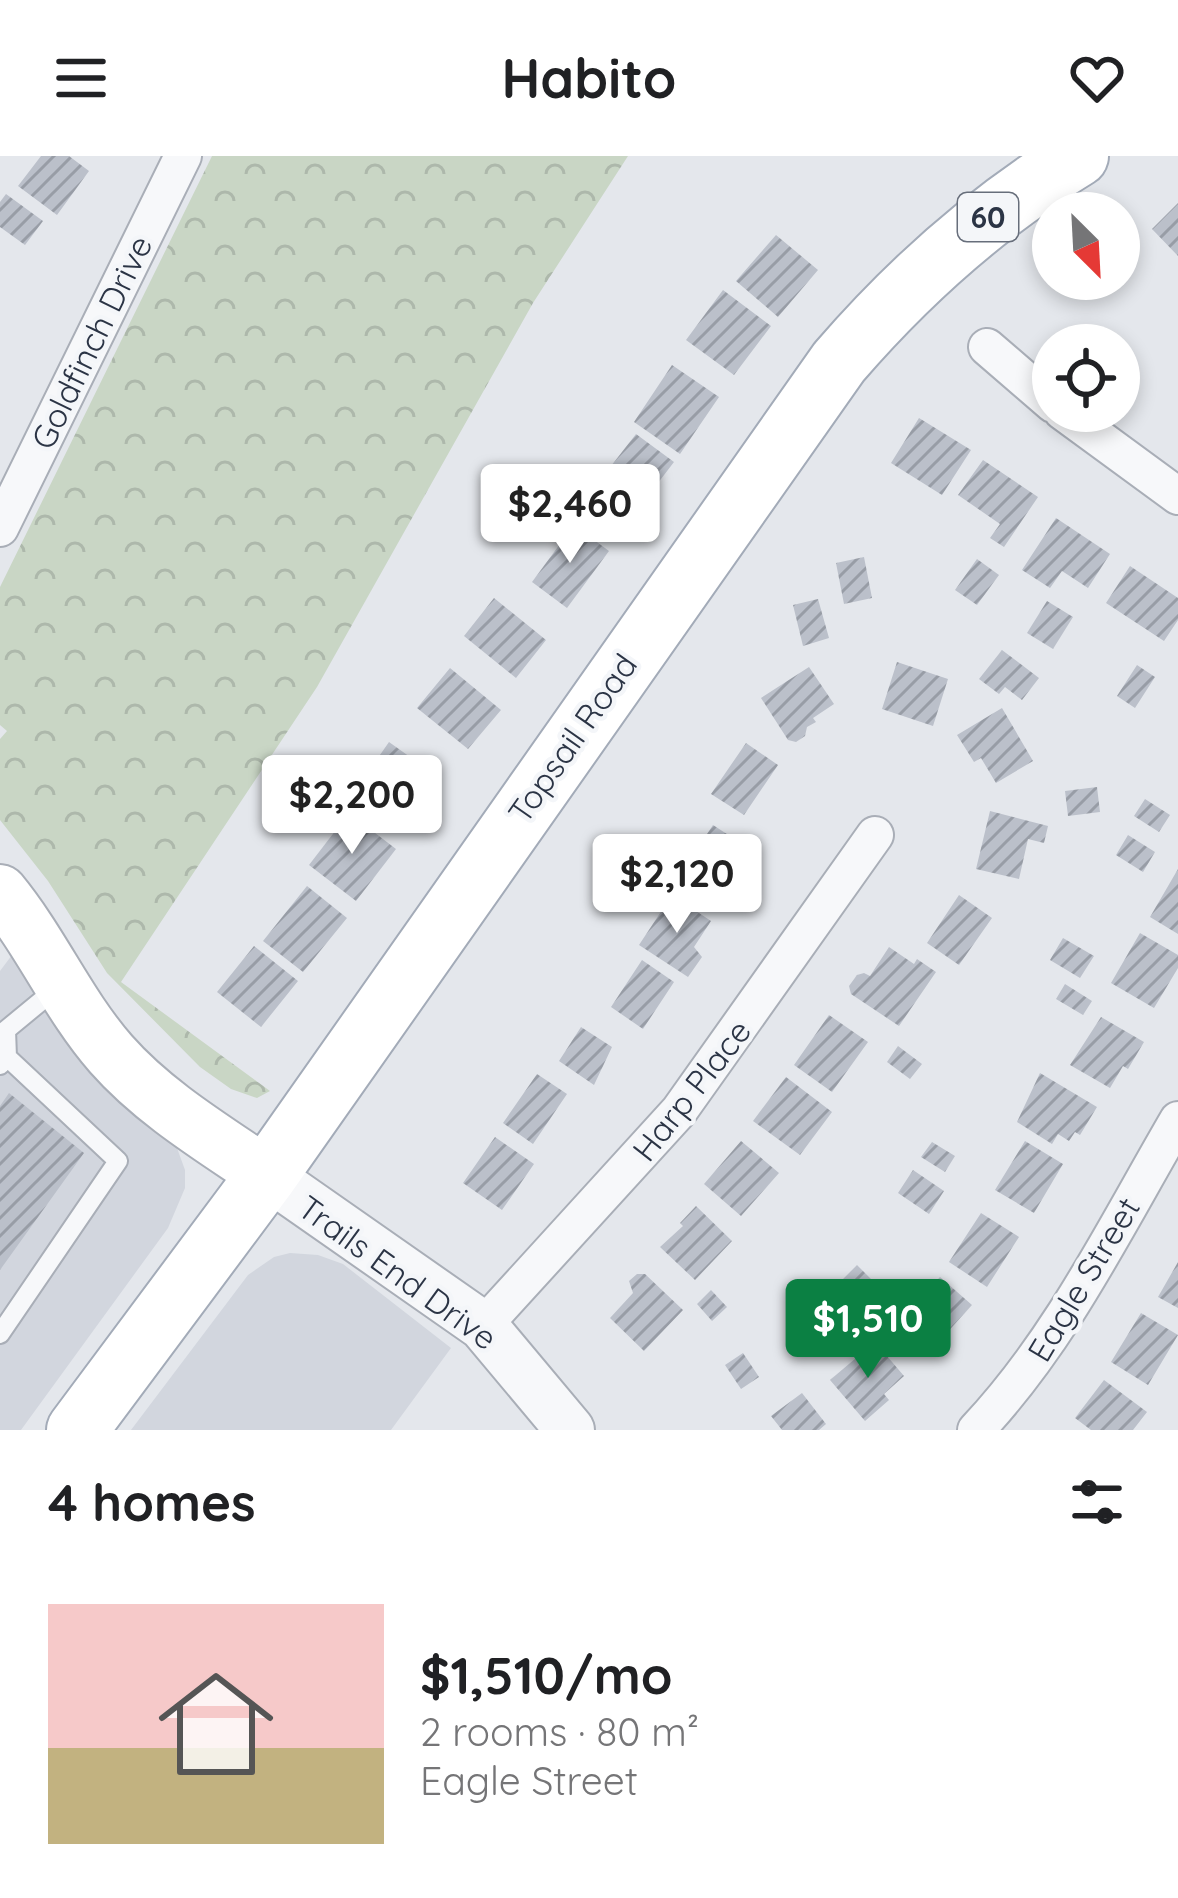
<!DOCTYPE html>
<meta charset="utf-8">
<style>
:root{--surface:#fff;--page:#f2f2f2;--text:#202124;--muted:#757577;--accent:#0b8043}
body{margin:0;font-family:Quicksand,sans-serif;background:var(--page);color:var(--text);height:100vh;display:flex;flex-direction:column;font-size:45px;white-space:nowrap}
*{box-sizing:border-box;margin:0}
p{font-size:39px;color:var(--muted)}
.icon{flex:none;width:66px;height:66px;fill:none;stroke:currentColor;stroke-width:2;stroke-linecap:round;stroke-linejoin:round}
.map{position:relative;height:1274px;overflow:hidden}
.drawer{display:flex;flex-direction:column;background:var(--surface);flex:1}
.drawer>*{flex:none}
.needle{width:78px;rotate:156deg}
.tools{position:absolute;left:1032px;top:36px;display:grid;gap:24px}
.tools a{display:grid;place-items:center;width:108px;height:108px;border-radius:50%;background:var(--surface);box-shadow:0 6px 18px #0003;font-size:60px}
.price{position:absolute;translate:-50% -102px;padding:0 27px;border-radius:12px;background:#fff;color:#222;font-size:39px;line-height:78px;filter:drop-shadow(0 3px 6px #0008)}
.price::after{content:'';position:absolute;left:50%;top:72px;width:36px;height:27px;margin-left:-18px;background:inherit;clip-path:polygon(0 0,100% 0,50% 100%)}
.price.active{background:var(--accent);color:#fff}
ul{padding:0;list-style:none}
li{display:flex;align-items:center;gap:36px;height:300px;padding:0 48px}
li span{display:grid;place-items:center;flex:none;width:336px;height:240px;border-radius:0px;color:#555}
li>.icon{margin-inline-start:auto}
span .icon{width:144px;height:144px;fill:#fffc;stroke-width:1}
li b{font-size:51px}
h2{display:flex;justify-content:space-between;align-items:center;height:144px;padding:0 48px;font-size:51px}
header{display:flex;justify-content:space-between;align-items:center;height:156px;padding:0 48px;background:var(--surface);font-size:54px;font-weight:800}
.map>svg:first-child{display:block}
.built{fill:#d2d6de}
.forest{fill:url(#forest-crowns)}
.building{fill:url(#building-hatch)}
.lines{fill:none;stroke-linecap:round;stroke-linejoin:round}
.service-casing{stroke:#a9aeb7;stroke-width:22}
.minor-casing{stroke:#a9aeb7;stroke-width:40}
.tertiary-casing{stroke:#a9aeb7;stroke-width:52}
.secondary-casing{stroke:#a9aeb7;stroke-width:58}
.primary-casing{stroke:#a3abb8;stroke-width:64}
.service{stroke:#f7f8fa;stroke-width:18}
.minor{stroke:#f7f8fa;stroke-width:36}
.tertiary{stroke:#f7f8fa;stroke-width:48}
.secondary{stroke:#fff;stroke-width:54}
.primary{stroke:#fff;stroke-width:60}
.labels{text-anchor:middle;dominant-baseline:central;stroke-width:9;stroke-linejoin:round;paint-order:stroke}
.shield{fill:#f4f6f9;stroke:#676e7b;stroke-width:3}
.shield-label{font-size:30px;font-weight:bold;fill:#2b3445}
.street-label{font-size:33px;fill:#2b3445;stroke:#f4f6f9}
</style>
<header><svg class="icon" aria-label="menu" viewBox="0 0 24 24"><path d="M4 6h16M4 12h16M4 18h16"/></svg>Habito<svg class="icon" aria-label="heart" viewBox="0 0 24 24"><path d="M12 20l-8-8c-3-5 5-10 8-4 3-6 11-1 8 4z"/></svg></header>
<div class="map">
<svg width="1178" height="1274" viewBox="0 0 1178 1274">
<defs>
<pattern id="forest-crowns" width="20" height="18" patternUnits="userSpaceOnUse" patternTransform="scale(3)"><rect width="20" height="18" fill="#c9d6c5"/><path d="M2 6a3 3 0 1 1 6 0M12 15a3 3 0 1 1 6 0" fill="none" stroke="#adb8ab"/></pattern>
<pattern id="building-hatch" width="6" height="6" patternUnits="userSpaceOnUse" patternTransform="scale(3)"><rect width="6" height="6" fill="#bbc0ca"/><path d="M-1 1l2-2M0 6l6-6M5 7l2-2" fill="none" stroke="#989da6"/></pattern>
</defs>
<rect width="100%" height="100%" fill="#e4e7ec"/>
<path class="built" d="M 15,795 L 177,992 L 185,1014 L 185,1032 L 168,1072 L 21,1274 L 0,1274 L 0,815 Z
M 290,1097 L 318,1099 L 343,1108 L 451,1192 L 391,1274 L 131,1274 L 248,1119 L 274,1101 Z"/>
<path class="forest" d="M 212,0 L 628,0 L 533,147 L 317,531 L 121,826 L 270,935 L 257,942 L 231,933 L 200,911 L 107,817 L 48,725 L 0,664 L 0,583 L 7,575 L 0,569 L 0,431 Z"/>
<path class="building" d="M 41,0 L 69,0 L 89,15 L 57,59 L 18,30 Z
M 6,38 L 43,65 L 25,89 L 0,71 L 0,46 Z
M 1178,47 L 1178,100 L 1152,73 Z
M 776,79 L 818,114 L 778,161 L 736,125 Z
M 723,134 L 771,170 L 734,219 L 686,184 Z
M 672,209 L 719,241 L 680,298 L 634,266 Z
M 919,262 L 971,294 L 942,339 L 891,307 Z
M 636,278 L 674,306 L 628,366 L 590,337 Z
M 983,304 L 1038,341 L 1004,391 L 990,382 L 1000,368 L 958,339 Z
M 1056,362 L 1110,398 L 1088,432 L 1062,415 L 1050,432 L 1022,414 Z
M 574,369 L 609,395 L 567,452 L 532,426 Z
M 864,401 L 872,442 L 844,448 L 836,407 Z
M 977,403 L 999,419 L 977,449 L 955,434 Z
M 1130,410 L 1178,442 L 1178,464 L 1164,485 L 1106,447 Z
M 494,442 L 546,484 L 516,522 L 464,480 Z
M 818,443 L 829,482 L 803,490 L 793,449 Z
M 1047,445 L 1073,461 L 1053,493 L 1027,477 Z
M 1002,494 L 1039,522 L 1022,544 L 1005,531 L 999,538 L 979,523 Z
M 897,506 L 948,523 L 933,570 L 882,553 Z
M 1137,509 L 1155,521 L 1135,552 L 1117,540 Z
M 809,511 L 834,548 L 813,562 L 816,566 L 807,571 L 805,580 L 796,586 L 788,584 L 761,542 Z
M 450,512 L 501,554 L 468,593 L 417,552 Z
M 1002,552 L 1033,605 L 996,627 L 981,602 L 974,606 L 957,579 Z
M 389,586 L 441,623 L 404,675 L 352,639 Z
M 746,587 L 778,609 L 744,659 L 711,638 Z
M 1097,631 L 1100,656 L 1068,660 L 1065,635 Z
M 1145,643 L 1170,659 L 1159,676 L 1134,660 Z
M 990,655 L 1048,670 L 1044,687 L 1028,683 L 1019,723 L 976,713 Z
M 349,657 L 396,693 L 356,745 L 309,709 Z
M 713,669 L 753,695 L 721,744 L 681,717 Z
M 1128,679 L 1155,696 L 1143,716 L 1116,699 Z
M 618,694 L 636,708 L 623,724 L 606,710 Z
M 1178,713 L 1178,778 L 1150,761 Z
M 307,730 L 347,762 L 303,816 L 263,785 Z
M 672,739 L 711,765 L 694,791 L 702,801 L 688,821 L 639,789 Z
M 959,739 L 992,762 L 959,809 L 927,787 Z
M 1140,777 L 1178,799 L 1178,812 L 1154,852 L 1111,827 Z
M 1063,782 L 1094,800 L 1080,822 L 1050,804 Z
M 254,790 L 298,825 L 261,871 L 217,836 Z
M 889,791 L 914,808 L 917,803 L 936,816 L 899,870 L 851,838 L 849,830 L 857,819 L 864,817 L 870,820 Z
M 642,804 L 674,826 L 643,873 L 611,851 Z
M 1065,828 L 1092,845 L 1083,859 L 1056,843 Z
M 829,859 L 868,886 L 832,936 L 794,909 Z
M 1101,861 L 1144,886 L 1128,913 L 1123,910 L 1110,932 L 1070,909 Z
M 581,871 L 612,891 L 594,929 L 559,905 Z
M 898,890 L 922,908 L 910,923 L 887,906 Z
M 1040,917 L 1097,951 L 1080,979 L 1075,976 L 1069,985 L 1058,978 L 1052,988 L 1017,966 Z
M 537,918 L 567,938 L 533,988 L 503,967 Z
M 786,921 L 832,956 L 800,999 L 753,965 Z
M 9,937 L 84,997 L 0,1114 L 0,950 Z
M 495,981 L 534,1008 L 502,1054 L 463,1027 Z
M 741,985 L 779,1017 L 741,1060 L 704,1028 Z
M 1025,985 L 1063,1008 L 1034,1057 L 995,1034 Z
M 932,986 L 955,1000 L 945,1016 L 921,1001 Z
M 913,1014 L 944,1035 L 929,1058 L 898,1037 Z
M 696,1050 L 732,1085 L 695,1124 L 660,1091 L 683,1070 L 680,1067 Z
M 981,1057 L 1019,1081 L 987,1131 L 949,1106 Z
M 1178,1106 L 1178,1152 L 1158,1141 Z
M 857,1109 L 874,1126 L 861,1140 L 843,1123 Z
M 637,1118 L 645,1118 L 683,1154 L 644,1195 L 610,1162 L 633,1137 L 629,1125 Z
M 940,1121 L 972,1149 L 933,1192 L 901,1163 Z
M 711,1134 L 727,1151 L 712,1165 L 697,1148 Z
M 1141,1157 L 1178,1179 L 1148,1229 L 1111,1206 Z
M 875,1186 L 904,1220 L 884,1238 L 889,1244 L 865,1265 L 830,1224 Z
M 743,1197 L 759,1221 L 741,1233 L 725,1209 Z
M 1104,1224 L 1147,1256 L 1133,1274 L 1091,1274 L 1075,1262 Z
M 802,1237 L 826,1268 L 819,1274 L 782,1274 L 771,1260 Z"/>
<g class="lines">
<defs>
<path id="service" d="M 0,909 L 7,901 L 6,874 L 57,832
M 0,1178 L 118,1005 L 7,901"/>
<path id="minor" d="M 987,191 L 1053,248
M 1062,255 L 1178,340
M 0,372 L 183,0
M 483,1170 L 679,955 L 875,679
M 976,1274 C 1061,1184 1116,1070 1178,964"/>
<path id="tertiary" d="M 267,1019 L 483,1170 L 570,1274"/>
<path id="secondary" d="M 0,736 C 42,787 68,849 111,898 C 154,947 214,983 267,1019"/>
<path id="primary" d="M 77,1274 L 267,1019 L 839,206 C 909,125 986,56 1078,0"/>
</defs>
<use href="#service" class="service-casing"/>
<use href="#minor" class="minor-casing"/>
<use href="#tertiary" class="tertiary-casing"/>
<use href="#secondary" class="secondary-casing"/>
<use href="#primary" class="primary-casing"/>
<use href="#service" class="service"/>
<use href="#minor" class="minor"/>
<use href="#tertiary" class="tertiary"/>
<use href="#secondary" class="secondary"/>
<use href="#primary" class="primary"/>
</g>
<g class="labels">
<rect class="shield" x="958" y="37" width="60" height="48" rx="9"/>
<g class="shield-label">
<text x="988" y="61">60</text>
</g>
<g class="street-label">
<text transform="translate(91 186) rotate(-64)">Goldfinch Drive</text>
<text transform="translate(572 582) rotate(-55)">Topsail Road</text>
<text transform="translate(691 934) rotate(-52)">Harp Place</text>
<text transform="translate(398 1116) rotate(36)">Trails End Drive</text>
<text transform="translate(1083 1123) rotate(-59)">Eagle Street</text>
</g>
</g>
</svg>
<div class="tools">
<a><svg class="needle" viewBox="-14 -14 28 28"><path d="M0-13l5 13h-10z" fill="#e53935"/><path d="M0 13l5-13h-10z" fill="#757577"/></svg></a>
<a><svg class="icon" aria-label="locate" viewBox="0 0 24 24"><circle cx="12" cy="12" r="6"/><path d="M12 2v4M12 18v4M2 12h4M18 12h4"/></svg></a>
</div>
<b class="price" style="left:570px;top:410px">$2,460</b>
<b class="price" style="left:352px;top:701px">$2,200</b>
<b class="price" style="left:677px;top:780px">$2,120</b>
<b class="price active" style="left:868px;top:1225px">$1,510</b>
</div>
<section class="drawer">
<h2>4 homes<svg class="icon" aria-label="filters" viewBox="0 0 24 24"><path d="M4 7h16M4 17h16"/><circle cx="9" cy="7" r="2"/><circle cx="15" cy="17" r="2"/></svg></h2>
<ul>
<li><span style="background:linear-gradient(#f6c9c9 60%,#c2b280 0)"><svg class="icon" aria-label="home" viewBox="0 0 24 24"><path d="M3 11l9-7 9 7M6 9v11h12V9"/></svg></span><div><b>$1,510/mo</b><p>2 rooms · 80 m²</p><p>Eagle Street</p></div></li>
</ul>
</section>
